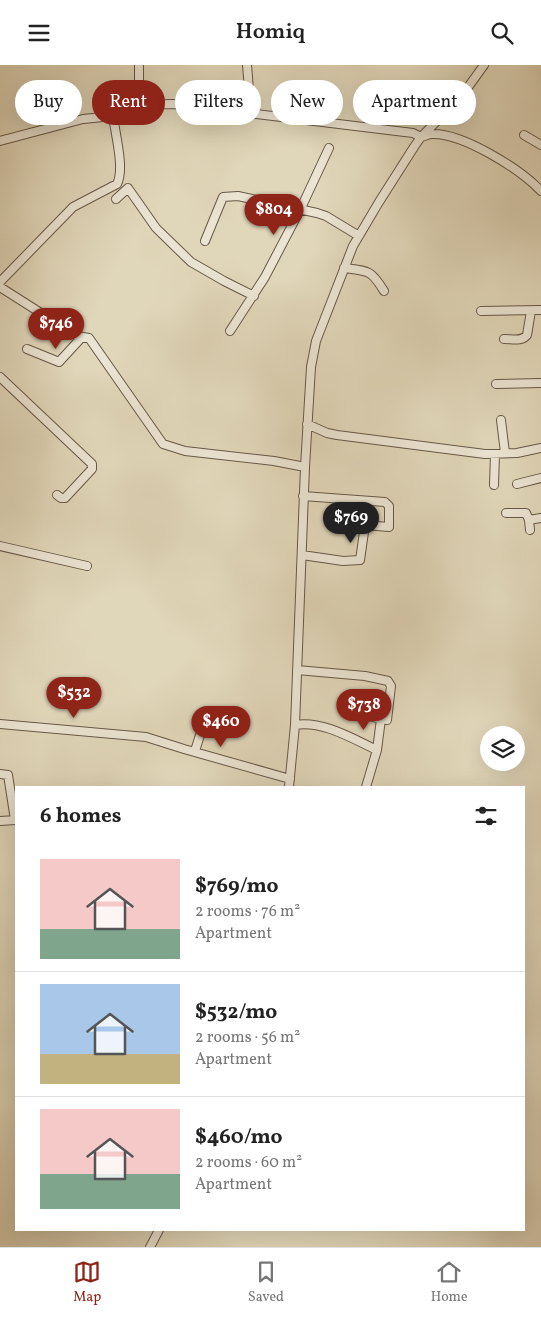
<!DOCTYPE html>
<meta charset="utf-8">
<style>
:root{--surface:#fff;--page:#f2f2f2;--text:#222;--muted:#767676;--line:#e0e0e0;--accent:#8f2418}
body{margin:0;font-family:Vollkorn,serif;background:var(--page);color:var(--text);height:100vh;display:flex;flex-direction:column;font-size:19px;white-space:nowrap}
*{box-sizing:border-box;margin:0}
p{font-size:16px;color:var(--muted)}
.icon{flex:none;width:28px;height:28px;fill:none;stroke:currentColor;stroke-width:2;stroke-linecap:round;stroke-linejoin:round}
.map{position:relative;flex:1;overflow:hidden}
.side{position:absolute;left:15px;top:721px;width:510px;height:445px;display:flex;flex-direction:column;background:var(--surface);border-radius:0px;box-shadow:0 5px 20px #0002}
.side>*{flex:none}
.banner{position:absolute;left:15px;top:15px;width:511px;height:45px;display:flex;gap:10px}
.controls{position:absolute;left:480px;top:661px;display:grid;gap:10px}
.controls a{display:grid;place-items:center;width:45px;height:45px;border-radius:50%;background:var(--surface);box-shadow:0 5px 20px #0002;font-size:25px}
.price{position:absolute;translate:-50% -42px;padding:0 11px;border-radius:18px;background:var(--accent);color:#fff;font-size:16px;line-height:32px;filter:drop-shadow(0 1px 2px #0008)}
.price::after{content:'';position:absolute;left:50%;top:30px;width:15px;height:11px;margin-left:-8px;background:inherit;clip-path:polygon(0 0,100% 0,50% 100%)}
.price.active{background:#222;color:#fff}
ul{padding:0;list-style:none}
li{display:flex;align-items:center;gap:15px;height:125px;padding:0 25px}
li+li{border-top:1px solid var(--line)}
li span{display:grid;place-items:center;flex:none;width:140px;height:100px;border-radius:0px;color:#555}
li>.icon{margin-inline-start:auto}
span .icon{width:60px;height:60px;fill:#fffc;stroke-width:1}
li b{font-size:21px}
h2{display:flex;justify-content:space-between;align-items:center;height:60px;padding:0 25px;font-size:21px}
.pill{padding:0 18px;border-radius:22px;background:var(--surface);box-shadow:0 5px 20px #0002;font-size:18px;line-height:45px}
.pill.active{background:var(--accent);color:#fff}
header{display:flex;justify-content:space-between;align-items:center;height:65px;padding:0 25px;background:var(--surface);font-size:22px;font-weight:600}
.dock{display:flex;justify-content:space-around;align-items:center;height:70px;border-top:1px solid var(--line);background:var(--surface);font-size:14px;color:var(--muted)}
.dock a{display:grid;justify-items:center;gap:2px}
.dock .active{color:var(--accent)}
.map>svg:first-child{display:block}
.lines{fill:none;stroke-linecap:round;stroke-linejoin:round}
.minor-casing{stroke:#675848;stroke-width:10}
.minor{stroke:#ebe4d2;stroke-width:8}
</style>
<header><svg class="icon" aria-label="menu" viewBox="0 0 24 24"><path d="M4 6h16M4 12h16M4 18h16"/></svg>Homiq<svg class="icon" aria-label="search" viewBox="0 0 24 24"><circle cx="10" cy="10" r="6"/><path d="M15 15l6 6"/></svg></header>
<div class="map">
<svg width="541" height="1182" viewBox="0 0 541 1182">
<rect width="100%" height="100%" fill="#e0d6b9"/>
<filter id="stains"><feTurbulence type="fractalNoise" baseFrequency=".004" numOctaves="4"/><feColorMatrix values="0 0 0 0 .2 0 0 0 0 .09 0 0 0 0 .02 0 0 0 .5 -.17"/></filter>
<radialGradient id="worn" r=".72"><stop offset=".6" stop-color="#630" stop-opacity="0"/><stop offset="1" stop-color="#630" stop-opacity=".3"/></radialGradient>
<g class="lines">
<defs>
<path id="minor" d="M 139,0 L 139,40
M 247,0 L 251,50
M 524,70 L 541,80
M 0,76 L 83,54 L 113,51 L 118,45 L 139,40 L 173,39 L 413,68 L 421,72 C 425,71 429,69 432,69 C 463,68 520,104 541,126
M 116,134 L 128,123 L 156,163 L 191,197 L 224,216 L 254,231
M 205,176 L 223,132 L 238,131 L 317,148 L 326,151 L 359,171
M 344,203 C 369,206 371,205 384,226
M 0,217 L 73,142 L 117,119 C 125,104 115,68 113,51
M 0,222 L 77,271 L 89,273 L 163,379 L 185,386 L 274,396 L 305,402
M 481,246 L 541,245
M 230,266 L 265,212 L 301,143 L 329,83
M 504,274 C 512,274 522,277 527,270 L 531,246
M 27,284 L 59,297 L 82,272
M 0,312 L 92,399 L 92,404 L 65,433 L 61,433 L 57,430
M 496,319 L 541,318
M 501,355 L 505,388
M 307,359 L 327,368 L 337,370 L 485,389 L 517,388 L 541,383
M 517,419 L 541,413
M 494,420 L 495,389
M 506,448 L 526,448 L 529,455 L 530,465
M 529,455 L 541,453
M 0,481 L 87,501
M 302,490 L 343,496 L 360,495 L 365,460 L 389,462 L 389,441 L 385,437 L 303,431
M 297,605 L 365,611 L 388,616 L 391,621 L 387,655 L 381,654
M 344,645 L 381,654 L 377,685
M 0,659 L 146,672 L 184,684 L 290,714
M 295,660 C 322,655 353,674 377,685 L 366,722
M 195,686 L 200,670
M 0,709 L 8,710 L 15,755
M 289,722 L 295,660 L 305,402 L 311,302 L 316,276 L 353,181 L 379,137 L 414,82 L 421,72 L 461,32 L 484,0
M 0,756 L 16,755
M 150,1182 L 159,1165"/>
</defs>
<use href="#minor" class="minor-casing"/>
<use href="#minor" class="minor"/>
</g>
<rect width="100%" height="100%" filter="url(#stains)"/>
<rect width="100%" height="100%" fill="url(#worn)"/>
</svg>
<div class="controls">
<a><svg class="icon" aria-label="layers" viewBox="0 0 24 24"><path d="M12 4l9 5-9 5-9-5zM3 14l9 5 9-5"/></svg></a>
</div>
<b class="price" style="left:274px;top:171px">$804</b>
<b class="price" style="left:56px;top:285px">$746</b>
<b class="price active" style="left:351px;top:479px">$769</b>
<b class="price" style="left:74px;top:654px">$532</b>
<b class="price" style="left:364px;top:666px">$738</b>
<b class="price" style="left:221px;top:683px">$460</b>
<div class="banner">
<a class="pill">Buy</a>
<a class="pill active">Rent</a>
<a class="pill">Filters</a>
<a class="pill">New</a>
<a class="pill">Apartment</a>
</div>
<section class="side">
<h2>6 homes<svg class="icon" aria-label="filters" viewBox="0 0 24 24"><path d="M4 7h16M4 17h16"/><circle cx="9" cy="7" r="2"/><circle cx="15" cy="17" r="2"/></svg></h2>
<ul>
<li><span style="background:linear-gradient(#f6c9c9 70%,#7fa58c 0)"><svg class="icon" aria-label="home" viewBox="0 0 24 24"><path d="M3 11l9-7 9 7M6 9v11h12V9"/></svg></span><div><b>$769/mo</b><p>2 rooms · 76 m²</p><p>Apartment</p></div></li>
<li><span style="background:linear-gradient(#a9c7e8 70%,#c2b280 0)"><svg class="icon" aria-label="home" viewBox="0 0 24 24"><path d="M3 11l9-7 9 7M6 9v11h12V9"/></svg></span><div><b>$532/mo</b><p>2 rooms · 56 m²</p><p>Apartment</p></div></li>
<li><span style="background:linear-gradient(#f6c9c9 65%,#7fa58c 0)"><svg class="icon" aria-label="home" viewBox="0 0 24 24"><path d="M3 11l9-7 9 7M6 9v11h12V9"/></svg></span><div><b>$460/mo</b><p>2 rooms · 60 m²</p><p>Apartment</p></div></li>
</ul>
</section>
</div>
<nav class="dock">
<a class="active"><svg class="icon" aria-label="map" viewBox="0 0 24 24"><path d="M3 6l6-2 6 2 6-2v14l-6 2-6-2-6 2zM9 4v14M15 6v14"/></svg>Map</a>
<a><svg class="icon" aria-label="saved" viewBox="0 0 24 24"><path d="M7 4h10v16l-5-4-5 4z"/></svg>Saved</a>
<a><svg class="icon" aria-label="home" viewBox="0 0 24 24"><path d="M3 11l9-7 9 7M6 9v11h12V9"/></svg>Home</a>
</nav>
